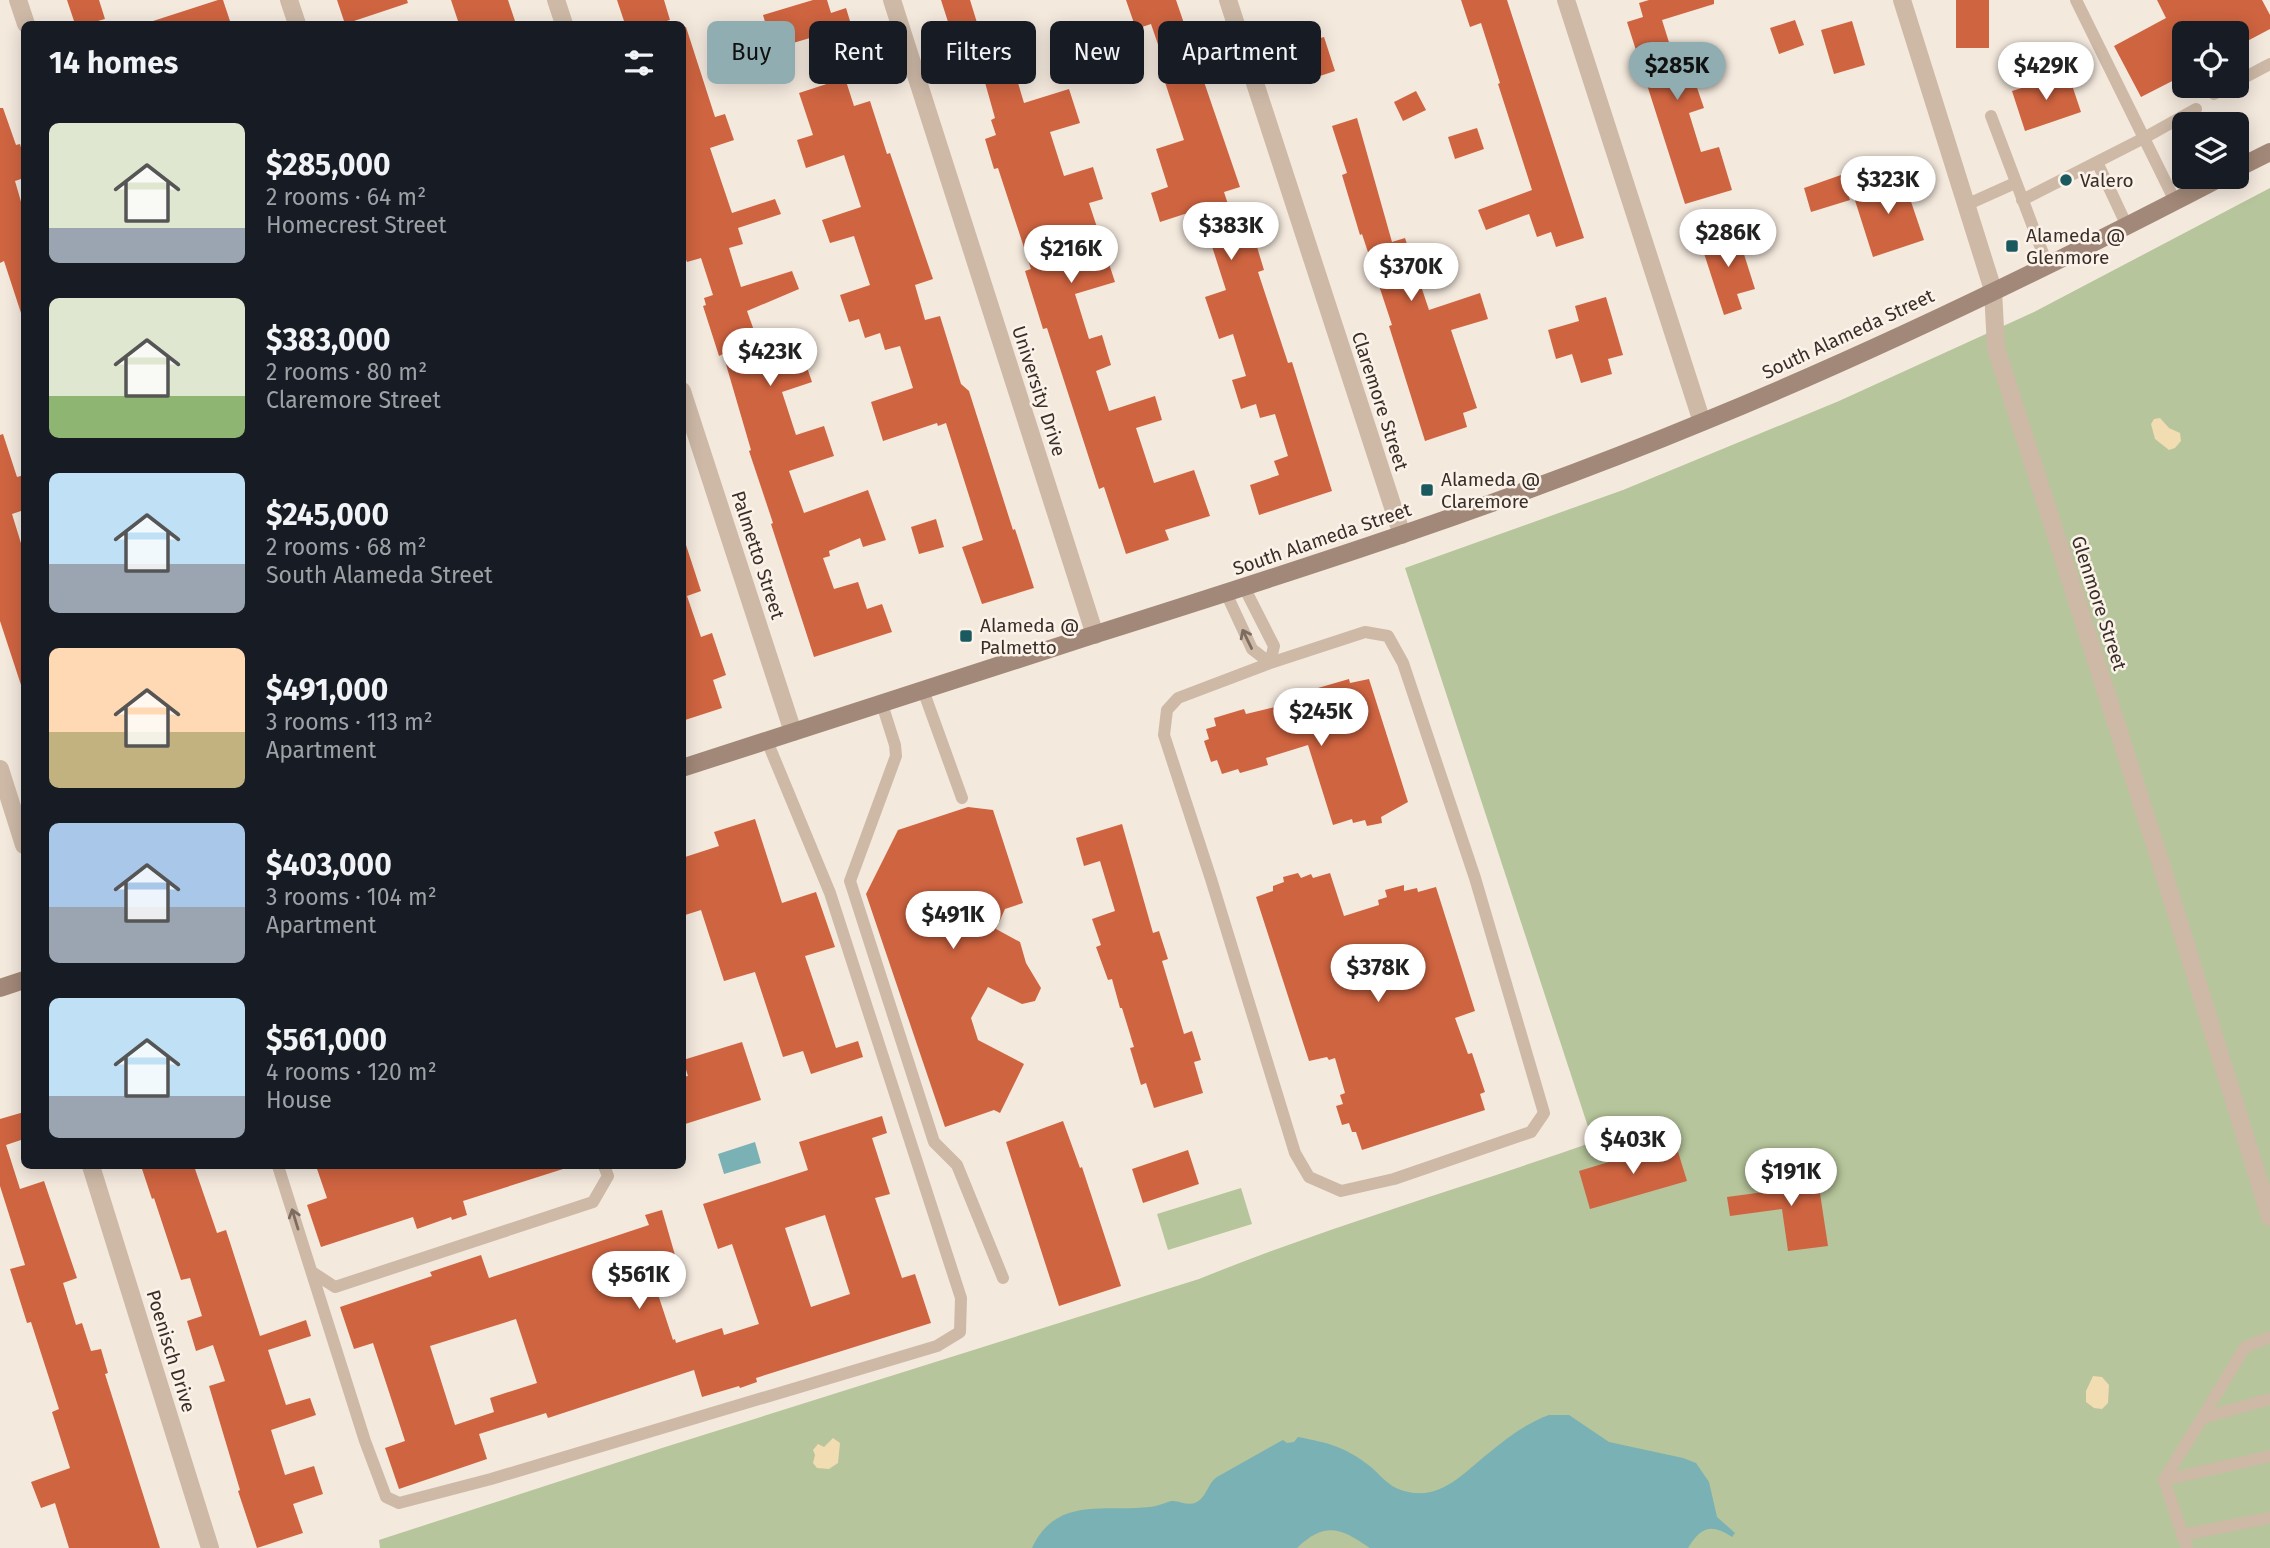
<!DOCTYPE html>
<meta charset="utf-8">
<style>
:root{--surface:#171b24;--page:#242831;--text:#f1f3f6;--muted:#9ea1a6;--accent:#90aeb2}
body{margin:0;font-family:"Fira Sans",sans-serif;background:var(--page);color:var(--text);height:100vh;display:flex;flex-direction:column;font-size:26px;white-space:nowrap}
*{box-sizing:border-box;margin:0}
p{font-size:23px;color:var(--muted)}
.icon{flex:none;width:38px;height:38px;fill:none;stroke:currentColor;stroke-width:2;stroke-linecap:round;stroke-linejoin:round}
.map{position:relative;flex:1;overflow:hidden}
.sheet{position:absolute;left:21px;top:21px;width:665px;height:1148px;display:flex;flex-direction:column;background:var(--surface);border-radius:10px;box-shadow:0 4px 18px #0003}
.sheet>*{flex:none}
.guide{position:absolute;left:707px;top:21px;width:665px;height:63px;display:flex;gap:14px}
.buttons{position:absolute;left:2172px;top:21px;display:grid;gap:14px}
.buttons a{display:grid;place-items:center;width:77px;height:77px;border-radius:10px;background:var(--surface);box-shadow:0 4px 18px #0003;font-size:35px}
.price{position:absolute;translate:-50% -60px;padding:0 16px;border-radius:24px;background:#fff;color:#222;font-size:23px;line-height:46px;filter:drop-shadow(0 2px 4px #0008)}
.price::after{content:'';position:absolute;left:50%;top:42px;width:21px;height:16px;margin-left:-10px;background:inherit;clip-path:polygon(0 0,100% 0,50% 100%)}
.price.selected{background:var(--accent);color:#111}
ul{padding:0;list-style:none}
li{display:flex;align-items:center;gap:21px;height:175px;padding:0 28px}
li span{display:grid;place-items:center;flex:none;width:196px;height:140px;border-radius:10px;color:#555}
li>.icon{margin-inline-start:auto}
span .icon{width:84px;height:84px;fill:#fffc;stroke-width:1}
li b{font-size:30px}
h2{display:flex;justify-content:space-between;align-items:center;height:84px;padding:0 28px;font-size:30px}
.tag{padding:0 24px;border-radius:10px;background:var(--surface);box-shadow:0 4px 18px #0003;font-size:24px;line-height:63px}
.tag.selected{background:var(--accent);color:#111}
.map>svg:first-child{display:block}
.green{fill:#b6c59b}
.sand{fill:#f2dcb1}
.water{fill:#79b1b4}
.building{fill:#cf6440;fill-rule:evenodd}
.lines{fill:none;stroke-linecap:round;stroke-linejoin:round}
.service{stroke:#ceb9a7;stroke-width:12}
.minor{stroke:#ceb9a7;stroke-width:18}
.secondary{stroke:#a28878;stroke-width:18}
.oneway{stroke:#7d6d61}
.poi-dot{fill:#1a5a5f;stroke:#fbf3ea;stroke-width:2.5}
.labels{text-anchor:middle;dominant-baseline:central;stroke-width:5;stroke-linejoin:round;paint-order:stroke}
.poi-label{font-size:19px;fill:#3a2e28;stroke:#fbf3ea;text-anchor:start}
.street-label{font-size:19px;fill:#3a2e28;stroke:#fbf3ea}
</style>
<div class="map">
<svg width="2270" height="1548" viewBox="0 0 2270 1548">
<rect width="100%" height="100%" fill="#f4e9dd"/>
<path class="green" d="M 2270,188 L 2270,1548 L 380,1548 L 379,1540 L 662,1448 L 1199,1279 C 1327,1227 1462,1188 1593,1142 L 1405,568 L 1623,490 L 1839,401 L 2034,312 Z
M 1241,1188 L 1252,1224 L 1168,1250 L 1157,1214 Z"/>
<path class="sand" d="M 2160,418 L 2169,428 L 2180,433 L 2181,441 L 2175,448 L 2169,450 L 2155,439 L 2151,424 L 2154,419 Z
M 2093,1376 L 2102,1377 L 2109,1385 L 2108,1403 L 2102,1409 L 2094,1408 L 2086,1402 L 2086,1391 Z
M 833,1438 L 840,1443 L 838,1463 L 829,1469 L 817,1468 L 813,1463 L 815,1455 L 813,1450 L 818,1444 L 824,1447 Z"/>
<path class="water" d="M 755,1142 L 761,1163 L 724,1174 L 718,1154 Z
M 1549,1415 L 1569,1415 L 1609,1442 L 1683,1458 L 1696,1463 L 1709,1482 L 1717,1517 L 1735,1533 L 1732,1537 C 1711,1523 1701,1527 1688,1548 L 1370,1548 C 1341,1528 1325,1521 1297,1548 L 1032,1548 C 1056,1496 1104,1512 1150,1507 C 1158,1506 1164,1503 1171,1501 C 1180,1500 1187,1507 1197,1502 C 1207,1496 1208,1483 1217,1477 C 1239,1465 1261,1452 1283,1440 L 1287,1443 L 1294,1442 L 1298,1437 C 1329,1443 1346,1447 1371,1467 C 1379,1474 1386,1483 1396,1488 C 1437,1506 1462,1474 1490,1452 C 1508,1437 1527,1423 1549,1415 Z"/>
<path class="building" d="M 67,0 L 99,0 L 105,19 L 87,24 L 75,24 Z
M 218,0 L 223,0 L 231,24 L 154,24 L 153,21 Z
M 337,0 L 407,0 L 408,3 L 345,24 Z
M 451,0 L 508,0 L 516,24 L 459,24 Z
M 617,0 L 664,0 L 670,20 L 657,24 L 625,24 Z
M 813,0 L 827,0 L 831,13 L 846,8 L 862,60 L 830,69 L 820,35 L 773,49 L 763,15 Z
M 941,0 L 970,0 L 983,42 L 1004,36 L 1024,103 L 1069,89 L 1080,123 L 1050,132 L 1064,176 L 1093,167 L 1103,199 L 1089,203 L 1115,282 L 1075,294 L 1089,339 L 1102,335 L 1111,365 L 1096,371 L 1109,411 L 1155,396 L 1162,420 L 1136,428 L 1154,483 L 1194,470 L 1210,516 L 1165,530 L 1169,540 L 1126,554 L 1104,487 L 1099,489 L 1047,328 L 1043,329 L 1025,271 L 1031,269 L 998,168 L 994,169 L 985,139 L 996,135 L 991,120 L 995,118 L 984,79 L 968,84 Z
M 1126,0 L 1176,0 L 1240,187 L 1224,192 L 1240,241 L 1254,237 L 1264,270 L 1258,272 L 1288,363 L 1292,362 L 1332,491 L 1259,515 L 1250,485 L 1279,475 L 1274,461 L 1288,456 L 1275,414 L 1260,418 L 1256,404 L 1241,409 L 1232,380 L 1246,376 L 1233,334 L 1219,339 L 1205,297 L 1226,290 L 1200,209 L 1160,222 L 1151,193 L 1168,187 L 1156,149 L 1184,140 L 1159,64 L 1164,62 L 1151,24 L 1136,29 Z
M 1461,0 L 1507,0 L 1584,238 L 1556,247 L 1551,232 L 1537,237 L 1529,214 L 1486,230 L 1478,210 L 1532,190 L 1498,84 L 1500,83 L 1481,23 L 1470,27 Z
M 1649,0 L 1714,0 L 1714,4 L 1662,20 L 1672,52 L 1669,53 L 1679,84 L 1694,79 L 1704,108 L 1689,113 L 1701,152 L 1719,147 L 1732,190 L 1685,204 L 1627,22 L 1643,17 L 1639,3 Z
M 1956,0 L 1989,0 L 1989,48 L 1956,48 Z
M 2157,0 L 2262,0 L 2270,15 L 2270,29 L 2236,47 L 2236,33 L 2184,33 L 2184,75 L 2141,97 L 2114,46 L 2166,18 Z
M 1795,20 L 1804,45 L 1779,54 L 1770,28 Z
M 1852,21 L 1865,65 L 1834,74 L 1821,30 Z
M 686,27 L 715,117 L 725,114 L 734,140 L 710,148 L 732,213 L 775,199 L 781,214 L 738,228 L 743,244 L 729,248 L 741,287 L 792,271 L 799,289 L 747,311 L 765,361 L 801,350 L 812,382 L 782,392 L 796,435 L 824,426 L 834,456 L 789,471 L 804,513 L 868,490 L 886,540 L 863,547 L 860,538 L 829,551 L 830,556 L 823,558 L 834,589 L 858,582 L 867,609 L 882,604 L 892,632 L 814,657 L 771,524 L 773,523 L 749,451 L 751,450 L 723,354 L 719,356 L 703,306 L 706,305 L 704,298 L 713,295 L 701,258 L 687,262 L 682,250 L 682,28 Z
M 1324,37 L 1335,71 L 1308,80 L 1296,45 Z
M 2068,73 L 2081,112 L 2025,131 L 2012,91 Z
M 845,78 L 854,106 L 870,101 L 887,154 L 890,153 L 933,279 L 915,285 L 925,320 L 940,316 L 961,384 L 969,391 L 1013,530 L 1015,529 L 1034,588 L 982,604 L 962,547 L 983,540 L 946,423 L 938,426 L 937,423 L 883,441 L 871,402 L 913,388 L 900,346 L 885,350 L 880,333 L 865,338 L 859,319 L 849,322 L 840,295 L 870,285 L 854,236 L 830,243 L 822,220 L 861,207 L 844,155 L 806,168 L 797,140 L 813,135 L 799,93 Z
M 1416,91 L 1426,110 L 1403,121 L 1394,102 Z
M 0,108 L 3,108 L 16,145 L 20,144 L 24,158 L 24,178 L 15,181 L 24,212 L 24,313 L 21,313 L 4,261 L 0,263 Z
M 1357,118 L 1392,242 L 1405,238 L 1429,310 L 1480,293 L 1488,319 L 1451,330 L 1477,408 L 1463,413 L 1467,427 L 1425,441 L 1389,326 L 1392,325 L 1362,234 L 1360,235 L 1342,175 L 1347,173 L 1332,126 Z
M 1477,128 L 1484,149 L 1455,159 L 1448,137 Z
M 1841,175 L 1850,200 L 1811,212 L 1804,188 Z
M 1902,175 L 1924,240 L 1873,257 L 1852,191 Z
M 1736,229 L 1755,289 L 1737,294 L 1742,309 L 1724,315 L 1700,241 Z
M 1606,297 L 1623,355 L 1608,359 L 1612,374 L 1581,383 L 1572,354 L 1556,359 L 1548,330 L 1579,321 L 1575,306 Z
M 3,434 L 17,477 L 24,475 L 24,510 L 12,514 L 24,553 L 24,684 L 21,685 L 0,621 L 0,435 Z
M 936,519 L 944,547 L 919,554 L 911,527 Z
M 682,545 L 686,545 L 701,591 L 687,596 L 701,637 L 712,633 L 726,675 L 713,680 L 722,708 L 682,721 Z
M 1349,679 L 1350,683 L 1369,679 L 1408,802 L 1381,817 L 1382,823 L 1367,826 L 1365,820 L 1353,823 L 1352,819 L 1333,825 L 1308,745 L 1266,758 L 1268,765 L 1240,773 L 1238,769 L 1222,774 L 1217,760 L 1211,762 L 1204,741 L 1209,739 L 1206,729 L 1216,726 L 1214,718 L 1244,709 L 1246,714 L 1279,706 L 1312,695 L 1311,690 Z
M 968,807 L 993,810 L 1023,903 L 1005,909 L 996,929 L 1020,942 L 1026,963 L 1041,988 L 1035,1001 L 1022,1004 L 988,987 L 971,1018 L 978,1040 L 1024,1064 L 1000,1113 L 994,1110 L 945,1127 L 866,894 L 898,830 Z
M 755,819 L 782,903 L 816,892 L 835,947 L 805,956 L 836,1048 L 858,1041 L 863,1057 L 811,1074 L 803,1051 L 783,1057 L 755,972 L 724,981 L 701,910 L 682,916 L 682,858 L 719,846 L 714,832 Z
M 1122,824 L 1153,933 L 1159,931 L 1168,959 L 1162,961 L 1184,1034 L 1192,1031 L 1201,1060 L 1194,1062 L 1203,1093 L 1154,1108 L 1146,1083 L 1141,1085 L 1130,1048 L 1134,1047 L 1122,1008 L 1120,1008 L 1112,979 L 1108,980 L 1096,947 L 1101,945 L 1092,919 L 1115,911 L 1100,861 L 1084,866 L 1076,838 Z
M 1298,873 L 1301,878 L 1311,874 L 1313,878 L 1330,873 L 1344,916 L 1379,905 L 1378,900 L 1387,897 L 1385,890 L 1404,885 L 1404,891 L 1417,888 L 1418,892 L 1436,887 L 1475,1011 L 1455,1018 L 1468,1054 L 1472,1053 L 1485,1092 L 1480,1094 L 1485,1110 L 1362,1150 L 1356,1132 L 1352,1132 L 1349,1123 L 1342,1125 L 1336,1106 L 1343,1104 L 1340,1095 L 1345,1093 L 1335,1058 L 1329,1060 L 1327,1057 L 1309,1061 L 1256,897 L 1273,891 L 1273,886 L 1284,882 L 1283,877 Z
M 742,1042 L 761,1100 L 682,1125 L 682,1077 L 688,1076 L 683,1060 Z
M 24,1112 L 24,1139 L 6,1145 L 20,1189 L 44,1181 L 77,1278 L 63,1283 L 76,1325 L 82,1323 L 91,1351 L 101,1349 L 108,1373 L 105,1374 L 160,1548 L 69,1548 L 55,1503 L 41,1508 L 31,1482 L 70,1468 L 52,1412 L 59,1409 L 31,1322 L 27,1323 L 10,1269 L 25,1265 L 0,1186 L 0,1119 Z
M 882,1116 L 887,1133 L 872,1138 L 890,1194 L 875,1198 L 902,1278 L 915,1274 L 931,1323 L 756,1378 L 757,1382 L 740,1388 L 739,1386 L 702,1397 L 694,1370 L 548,1418 L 546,1413 L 479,1434 L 487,1459 L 399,1489 L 385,1448 L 405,1441 L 373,1343 L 354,1349 L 340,1307 L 432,1276 L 430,1272 L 481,1255 L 489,1278 L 649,1225 L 645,1215 L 662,1210 L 677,1262 L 650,1270 L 673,1340 L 675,1339 L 676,1343 L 722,1328 L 724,1335 L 759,1324 L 732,1244 L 718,1249 L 703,1204 L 808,1170 L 799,1142 ZM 825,1215 L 850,1294 L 811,1307 L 785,1228 ZM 516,1319 L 537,1383 L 490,1398 L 494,1412 L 455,1425 L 430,1346 Z
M 1063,1121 L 1080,1168 L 1082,1167 L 1121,1286 L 1059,1306 L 1006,1142 Z
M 1675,1142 L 1687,1181 L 1590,1209 L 1579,1171 Z
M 1188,1150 L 1199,1184 L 1143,1203 L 1132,1169 Z
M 141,1166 L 194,1166 L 217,1233 L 226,1230 L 260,1336 L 306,1320 L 311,1336 L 268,1350 L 286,1405 L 310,1398 L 316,1415 L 271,1430 L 285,1475 L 314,1466 L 323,1494 L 293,1504 L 303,1533 L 257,1548 L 238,1491 L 240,1490 L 209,1386 L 225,1381 L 213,1345 L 196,1351 L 187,1321 L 202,1316 L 190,1278 L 181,1280 L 154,1198 L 152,1199 Z
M 316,1166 L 562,1166 L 563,1169 L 463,1201 L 467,1215 L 452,1220 L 451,1217 L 417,1229 L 413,1217 L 321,1247 L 307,1205 L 327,1198 Z
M 1816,1167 L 1828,1246 L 1788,1251 L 1782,1209 L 1730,1216 L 1727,1197 L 1779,1190 L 1777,1174 Z"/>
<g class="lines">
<path class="service" d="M 2076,0 L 2175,201
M 2236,82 L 2270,64
M 2214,94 L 2229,86
M 1991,116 L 2047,264
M 2097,162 L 2127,226
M 2022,200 L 2144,138 L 2196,109
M 1966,205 L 2015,183
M 1226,593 L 1252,649 L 1270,663 L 1274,646 L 1244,587
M 1365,632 L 1388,636 L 1403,663 L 1475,878 L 1544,1113 L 1531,1132 L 1394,1179 L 1341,1191 L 1309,1177 L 1295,1153 L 1211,879 L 1164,735 L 1167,710 L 1178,698 L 1270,663 Z
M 923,690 L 962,798
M 882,704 L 895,745 L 896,756 L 850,881 L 934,1142 L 957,1165 L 1003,1278
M 278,1166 L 365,1441 L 386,1497 L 399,1503 L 491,1479 L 937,1346 L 960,1332 L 961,1298 L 830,893 L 767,741
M 312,1272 L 335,1287 L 593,1202 L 608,1176 L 604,1166
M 2202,1418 L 2245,1347 L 2270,1337
M 2164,1480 L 2270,1456
M 2182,1535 L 2270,1518
M 2187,1548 L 2164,1480 L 2202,1418 L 2270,1399"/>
<path class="minor" d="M 18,0 L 26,24
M 289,0 L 297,24
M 556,0 L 564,24
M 892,0 L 1095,635
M 1228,0 L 1402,535
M 1566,0 L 1702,422
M 1902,0 L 1993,290 L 1996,348 L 2156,848 L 2270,1217
M 682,391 L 793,732
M 0,769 L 24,845
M 91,1166 L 210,1548"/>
<path class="secondary" d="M 2236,169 L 2270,152
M 682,768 C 819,724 956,679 1093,635 C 1299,570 1505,504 1705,421 C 1881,349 2053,265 2222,177
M 0,988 L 24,980"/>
</g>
<defs><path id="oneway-shaft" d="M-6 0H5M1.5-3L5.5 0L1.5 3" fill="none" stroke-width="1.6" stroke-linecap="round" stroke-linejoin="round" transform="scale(1.75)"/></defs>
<g class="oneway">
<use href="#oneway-shaft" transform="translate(1247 639) rotate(-116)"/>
<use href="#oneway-shaft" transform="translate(295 1219) rotate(-107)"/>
</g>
<g class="poi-dot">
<circle cx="2066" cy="180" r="7"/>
<rect x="2005" y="239" width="14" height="14" rx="3.5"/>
<rect x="1420" y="483" width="14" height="14" rx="3.5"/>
<rect x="959" y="629" width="14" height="14" rx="3.5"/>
</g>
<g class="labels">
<g class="poi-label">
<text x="2080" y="180">Valero</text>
<text x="2026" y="235">Alameda @<tspan x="2026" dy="22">Glenmore</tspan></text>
<text x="1441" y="479">Alameda @<tspan x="1441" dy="22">Claremore</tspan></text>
<text x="980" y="625">Alameda @<tspan x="980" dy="22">Palmetto</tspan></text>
</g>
<g class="street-label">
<text transform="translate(1848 334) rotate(-25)">South Alameda Street</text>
<text transform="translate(1039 391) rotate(72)">University Drive</text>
<text transform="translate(1380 401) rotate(72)">Claremore Street</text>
<text transform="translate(1322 539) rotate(-19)">South Alameda Street</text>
<text transform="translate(758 555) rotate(72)">Palmetto Street</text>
<text transform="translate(2099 603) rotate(72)">Glenmore Street</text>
<text transform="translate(171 1351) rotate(73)">Poenisch Drive</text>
</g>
</g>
</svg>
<div class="buttons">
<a><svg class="icon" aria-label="locate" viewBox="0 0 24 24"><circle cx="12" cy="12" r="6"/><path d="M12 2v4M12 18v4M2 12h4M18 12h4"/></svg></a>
<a><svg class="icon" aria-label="layers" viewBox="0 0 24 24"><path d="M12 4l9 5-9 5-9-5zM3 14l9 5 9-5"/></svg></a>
</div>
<b class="price selected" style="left:1677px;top:102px">$285K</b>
<b class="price" style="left:2046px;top:102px">$429K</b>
<b class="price" style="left:1888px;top:216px">$323K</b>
<b class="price" style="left:1231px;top:262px">$383K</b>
<b class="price" style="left:1728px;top:269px">$286K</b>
<b class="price" style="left:1071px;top:285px">$216K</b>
<b class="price" style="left:1411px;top:303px">$370K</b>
<b class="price" style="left:770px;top:388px">$423K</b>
<b class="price" style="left:1321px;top:748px">$245K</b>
<b class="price" style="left:953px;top:951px">$491K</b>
<b class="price" style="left:1378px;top:1004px">$378K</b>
<b class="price" style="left:1633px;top:1176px">$403K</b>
<b class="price" style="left:1791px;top:1208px">$191K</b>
<b class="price" style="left:639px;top:1311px">$561K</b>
<div class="guide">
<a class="tag selected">Buy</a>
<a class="tag">Rent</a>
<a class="tag">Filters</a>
<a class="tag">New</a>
<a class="tag">Apartment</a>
</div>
<section class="sheet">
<h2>14 homes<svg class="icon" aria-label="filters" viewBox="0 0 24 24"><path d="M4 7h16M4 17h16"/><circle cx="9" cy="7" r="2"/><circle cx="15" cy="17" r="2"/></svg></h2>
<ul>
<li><span style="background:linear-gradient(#dfe7d0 75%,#9aa5b1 0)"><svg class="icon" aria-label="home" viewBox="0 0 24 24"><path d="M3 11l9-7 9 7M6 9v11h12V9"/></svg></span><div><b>$285,000</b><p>2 rooms · 64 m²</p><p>Homecrest Street</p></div></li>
<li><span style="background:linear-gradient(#dfe7d0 70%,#8fb573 0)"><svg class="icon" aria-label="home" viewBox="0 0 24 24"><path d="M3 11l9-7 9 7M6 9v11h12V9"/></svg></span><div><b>$383,000</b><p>2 rooms · 80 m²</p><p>Claremore Street</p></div></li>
<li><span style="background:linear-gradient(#bfe0f5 65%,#9aa5b1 0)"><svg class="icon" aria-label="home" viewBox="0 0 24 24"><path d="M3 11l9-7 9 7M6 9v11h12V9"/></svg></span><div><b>$245,000</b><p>2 rooms · 68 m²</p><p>South Alameda Street</p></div></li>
<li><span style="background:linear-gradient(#ffd9b3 60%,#c2b280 0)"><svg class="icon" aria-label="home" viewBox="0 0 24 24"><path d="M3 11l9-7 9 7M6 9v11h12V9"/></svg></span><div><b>$491,000</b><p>3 rooms · 113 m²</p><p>Apartment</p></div></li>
<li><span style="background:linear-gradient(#a9c7e8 60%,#9aa5b1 0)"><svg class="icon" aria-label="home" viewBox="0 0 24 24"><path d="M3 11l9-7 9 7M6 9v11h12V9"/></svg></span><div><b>$403,000</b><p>3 rooms · 104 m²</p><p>Apartment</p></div></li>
<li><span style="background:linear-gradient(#bfe0f5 70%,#9aa5b1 0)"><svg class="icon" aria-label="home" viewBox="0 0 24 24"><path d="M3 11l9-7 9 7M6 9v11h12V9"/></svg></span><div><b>$561,000</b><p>4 rooms · 120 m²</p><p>House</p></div></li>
</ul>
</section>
</div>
